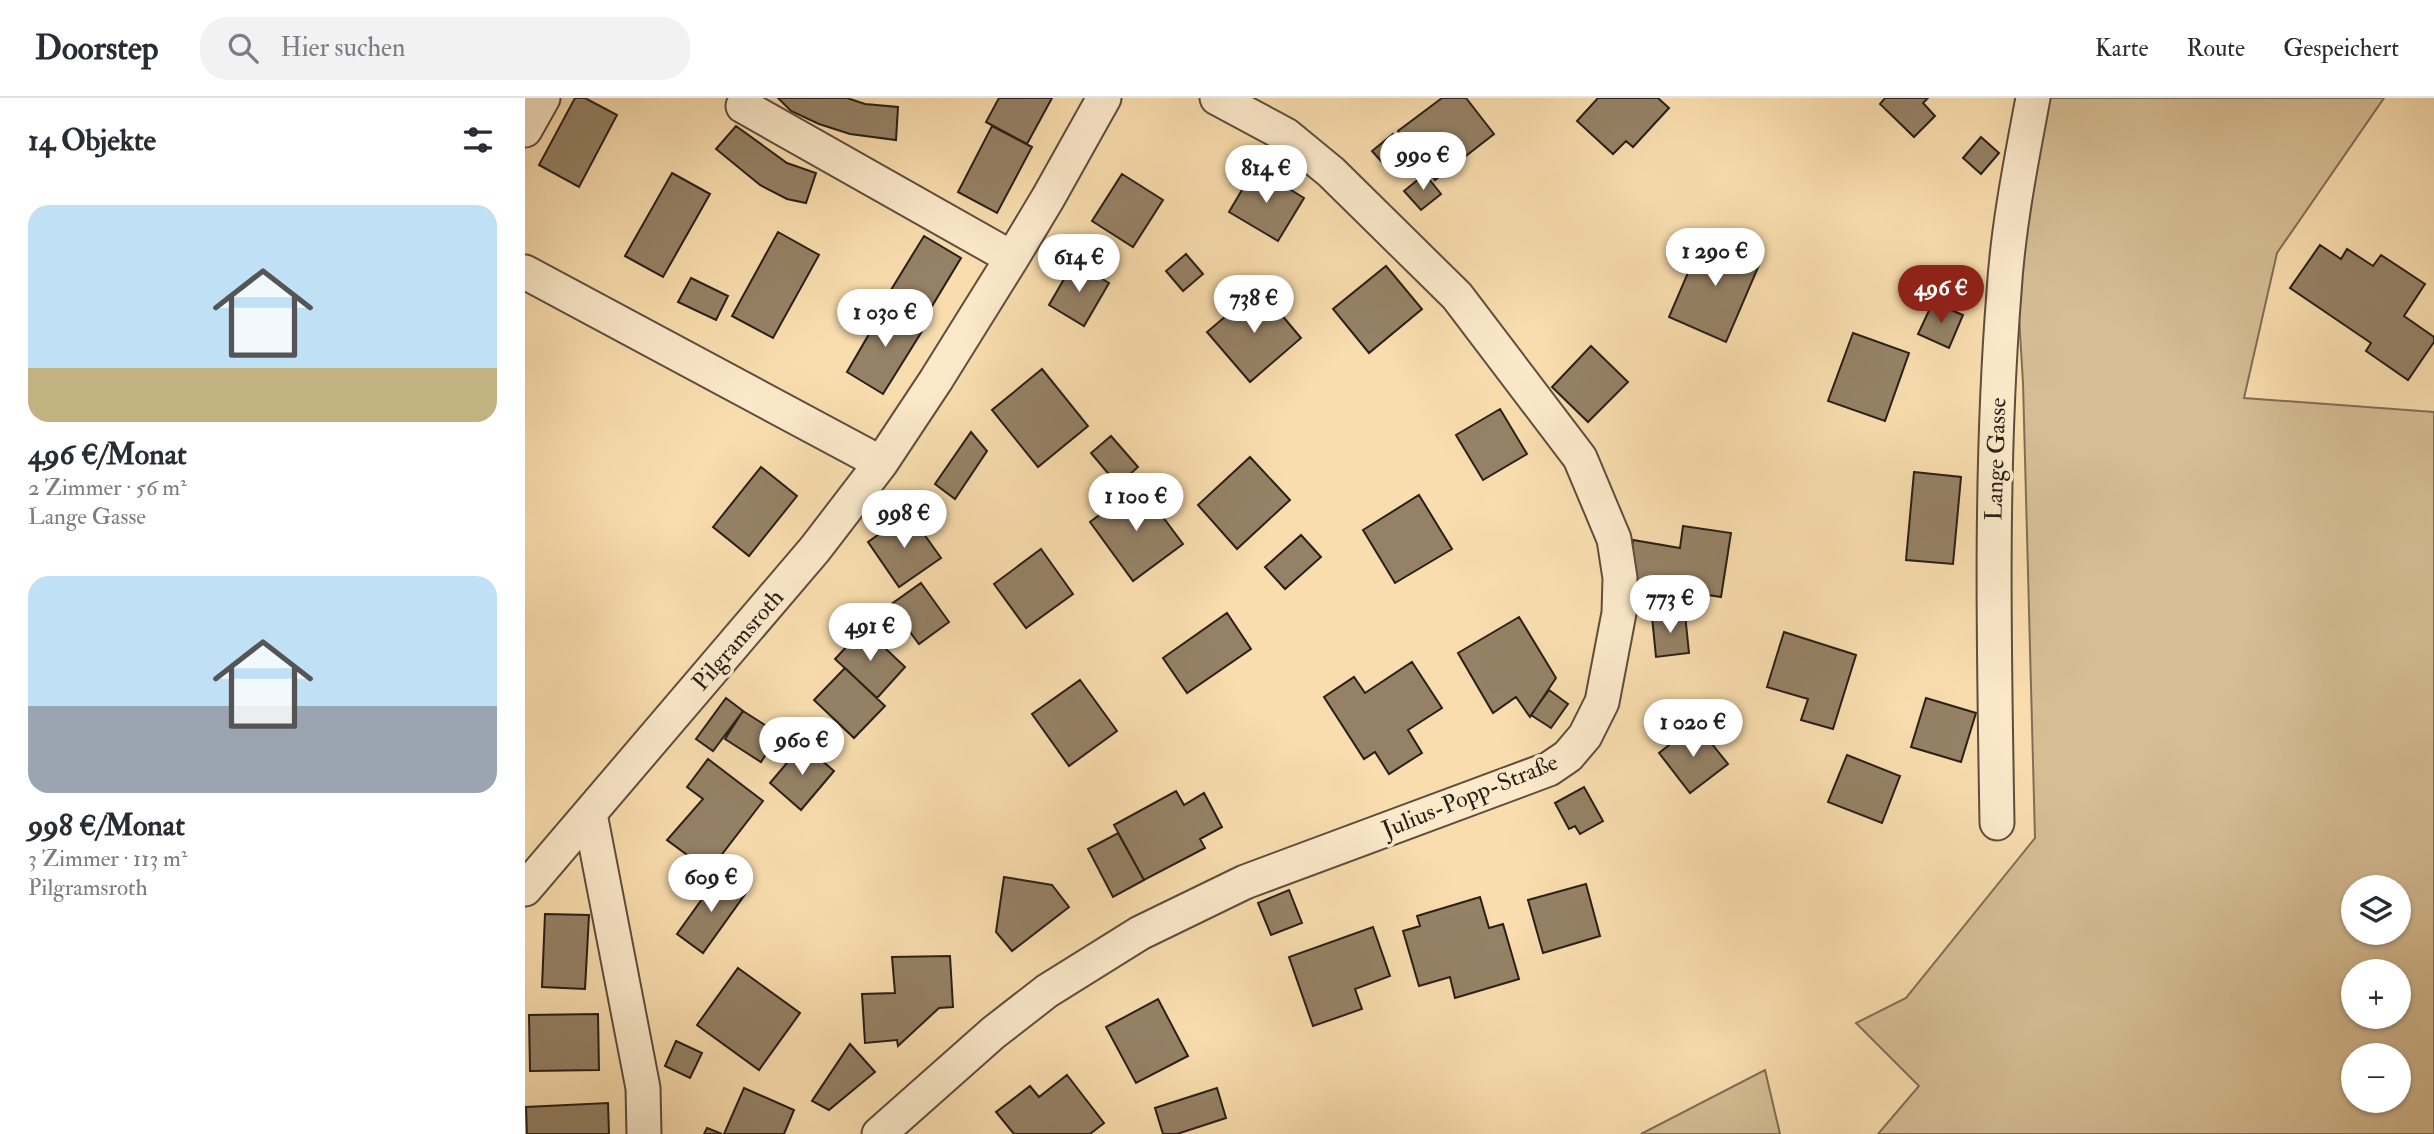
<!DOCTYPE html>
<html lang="de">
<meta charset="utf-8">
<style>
:root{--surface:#fff;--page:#f2f2f3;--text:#2b2b33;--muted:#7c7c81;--line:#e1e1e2;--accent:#8f2418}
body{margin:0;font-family:"IM FELL Double Pica",serif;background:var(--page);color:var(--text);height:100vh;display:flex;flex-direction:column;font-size:26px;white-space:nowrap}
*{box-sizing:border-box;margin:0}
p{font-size:23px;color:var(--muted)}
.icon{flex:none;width:38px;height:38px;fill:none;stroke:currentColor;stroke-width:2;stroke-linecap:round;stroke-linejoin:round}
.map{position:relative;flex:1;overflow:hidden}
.panel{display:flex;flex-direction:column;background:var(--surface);width:525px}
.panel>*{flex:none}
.fabs{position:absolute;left:1816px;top:777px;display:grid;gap:14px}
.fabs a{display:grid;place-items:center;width:70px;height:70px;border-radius:50%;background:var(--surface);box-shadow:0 2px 5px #0004;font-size:35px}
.price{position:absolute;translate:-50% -60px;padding:0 16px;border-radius:24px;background:#fff;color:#222;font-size:23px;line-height:46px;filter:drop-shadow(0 2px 4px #0008)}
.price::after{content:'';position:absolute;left:50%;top:42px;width:21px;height:16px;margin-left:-10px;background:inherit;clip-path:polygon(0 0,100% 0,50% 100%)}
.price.active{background:var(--accent);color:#fff}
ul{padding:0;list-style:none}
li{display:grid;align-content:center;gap:14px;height:371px;padding:0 28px}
li span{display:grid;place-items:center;height:217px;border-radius:21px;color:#555}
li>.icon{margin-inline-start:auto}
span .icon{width:126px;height:126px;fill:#fffc;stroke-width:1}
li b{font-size:30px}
h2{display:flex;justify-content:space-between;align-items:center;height:84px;padding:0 28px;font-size:30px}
header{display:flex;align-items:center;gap:42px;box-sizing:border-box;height:98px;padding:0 35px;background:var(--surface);border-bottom:2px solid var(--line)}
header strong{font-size:33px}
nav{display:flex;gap:38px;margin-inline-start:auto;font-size:24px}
.search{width:490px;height:63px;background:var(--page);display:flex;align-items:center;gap:18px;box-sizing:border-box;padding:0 24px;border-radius:28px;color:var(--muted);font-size:26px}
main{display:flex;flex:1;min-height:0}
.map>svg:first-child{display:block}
.green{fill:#d6bd94;stroke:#806e56;stroke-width:2;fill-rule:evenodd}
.building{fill:#958266;stroke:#291f17;stroke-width:2}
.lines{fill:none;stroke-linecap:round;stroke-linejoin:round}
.minor-casing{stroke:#5d4e3d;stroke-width:37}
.minor{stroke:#fbe9ca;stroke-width:33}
.labels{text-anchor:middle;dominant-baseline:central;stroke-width:7;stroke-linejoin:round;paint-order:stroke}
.street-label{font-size:24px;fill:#291f17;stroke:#fbe9ca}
</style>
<header>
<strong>Doorstep</strong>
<div class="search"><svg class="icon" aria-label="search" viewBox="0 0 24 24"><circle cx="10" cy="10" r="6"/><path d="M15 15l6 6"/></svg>Hier suchen</div>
<nav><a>Karte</a><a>Route</a><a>Gespeichert</a></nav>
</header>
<main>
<section class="panel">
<h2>14 Objekte<svg class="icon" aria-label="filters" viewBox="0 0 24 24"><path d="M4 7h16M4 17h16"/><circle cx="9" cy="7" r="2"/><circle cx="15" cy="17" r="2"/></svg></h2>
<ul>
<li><span style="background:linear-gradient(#bfe0f5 75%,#c2b280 0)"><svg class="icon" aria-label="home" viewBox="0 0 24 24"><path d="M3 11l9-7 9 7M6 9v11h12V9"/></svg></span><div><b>496 €/Monat</b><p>2 Zimmer · 56 m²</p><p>Lange Gasse</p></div></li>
<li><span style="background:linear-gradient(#bfe0f5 60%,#9aa5b1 0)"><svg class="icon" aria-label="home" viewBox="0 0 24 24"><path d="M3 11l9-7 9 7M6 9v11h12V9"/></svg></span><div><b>998 €/Monat</b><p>3 Zimmer · 113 m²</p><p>Pilgramsroth</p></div></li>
</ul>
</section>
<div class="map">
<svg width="1909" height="1036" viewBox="0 0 1909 1036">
<rect width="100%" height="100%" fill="#f9ddae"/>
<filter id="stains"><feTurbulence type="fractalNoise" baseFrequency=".00286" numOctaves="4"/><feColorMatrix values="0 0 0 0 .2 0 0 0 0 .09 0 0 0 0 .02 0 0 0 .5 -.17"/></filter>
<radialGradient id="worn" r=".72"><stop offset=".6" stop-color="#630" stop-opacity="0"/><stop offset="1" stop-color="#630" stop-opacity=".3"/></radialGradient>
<path class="green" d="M 1521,0 L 1859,0 L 1752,155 L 1719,300 L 1909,314 L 1909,1036 L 1353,1036 L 1394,988 L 1331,925 L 1381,900 L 1510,740 L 1498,285 L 1492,185 ZM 1829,789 L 1874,789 L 1874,835 L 1829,835 ZM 1829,873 L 1874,873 L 1874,919 L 1829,919 ZM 1829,957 L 1874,957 L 1874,1003 L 1829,1003 Z
M 1240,972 L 1255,1036 L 1116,1036 Z"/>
<path class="building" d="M 50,0 L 60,0 L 92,17 L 54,89 L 14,67 Z
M 253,0 L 322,0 L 340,6 L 373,9 L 371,42 L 325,36 L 294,26 L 266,13 Z
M 474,0 L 527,0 L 502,46 L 461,24 Z
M 917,0 L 941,0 L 969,36 L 910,82 L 873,33 Z
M 1073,0 L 1133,0 L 1144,10 L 1108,49 L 1101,43 L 1088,56 L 1052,23 Z
M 1360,0 L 1403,0 L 1398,5 L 1410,18 L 1389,39 L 1355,6 Z
M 211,28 L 262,65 L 291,75 L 281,105 L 262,101 L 235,87 L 191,51 Z
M 467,28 L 507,49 L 472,115 L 433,94 Z
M 868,36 L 884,56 L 864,72 L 847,53 Z
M 1456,39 L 1474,55 L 1456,76 L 1438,60 Z
M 730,70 L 779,100 L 753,143 L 704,114 Z
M 147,75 L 185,96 L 138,179 L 100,158 Z
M 597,76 L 638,102 L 608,149 L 567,123 Z
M 900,76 L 916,96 L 896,112 L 879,93 Z
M 253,134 L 294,157 L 248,240 L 207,218 Z
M 1180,135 L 1237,160 L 1201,244 L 1144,219 Z
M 399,138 L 436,160 L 395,228 L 358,205 Z
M 1795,147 L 1816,161 L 1822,151 L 1848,168 L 1856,157 L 1900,186 L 1879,218 L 1909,239 L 1909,244 L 1883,282 L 1841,253 L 1846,245 L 1765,190 Z
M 661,156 L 678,176 L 658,193 L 641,173 Z
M 549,164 L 584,185 L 559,228 L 524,207 Z
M 861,168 L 897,211 L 844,255 L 808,211 Z
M 166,180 L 203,198 L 191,222 L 153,204 Z
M 734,190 L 776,240 L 725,284 L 682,234 Z
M 1408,204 L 1438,217 L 1424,250 L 1393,236 Z
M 361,207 L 399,230 L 358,296 L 322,274 Z
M 1328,235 L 1384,255 L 1360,323 L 1303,303 Z
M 1066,248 L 1103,284 L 1063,324 L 1027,289 Z
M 517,271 L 563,328 L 513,369 L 467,312 Z
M 975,311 L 1002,356 L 958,382 L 931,337 Z
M 446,334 L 462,353 L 430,401 L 410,386 Z
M 586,338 L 613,369 L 593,387 L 566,355 Z
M 725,359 L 765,402 L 712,451 L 673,407 Z
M 236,369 L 272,398 L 224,458 L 188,429 Z
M 1389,374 L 1436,379 L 1428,466 L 1381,462 Z
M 614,387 L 658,446 L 608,483 L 565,424 Z
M 894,397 L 927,451 L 870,485 L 838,432 Z
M 384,415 L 416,460 L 374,489 L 343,444 Z
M 1158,428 L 1206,435 L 1196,499 L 1101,484 L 1108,442 L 1155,450 Z
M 776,437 L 796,459 L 760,491 L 740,469 Z
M 516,451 L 548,496 L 501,530 L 469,486 Z
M 396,485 L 424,524 L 394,546 L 365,507 Z
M 702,515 L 726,551 L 662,595 L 638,560 Z
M 1160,516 L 1164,555 L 1131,559 L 1127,519 Z
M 994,519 L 1031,580 L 1005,619 L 991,599 L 968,615 L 933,555 Z
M 339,530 L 380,569 L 352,600 L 310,561 Z
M 1259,534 L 1331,557 L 1308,631 L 1276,622 L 1283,601 L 1242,589 Z
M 887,564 L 917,610 L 883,632 L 897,655 L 864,676 L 850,654 L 839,661 L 799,599 L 829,579 L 840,595 Z
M 320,570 L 360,608 L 329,640 L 289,602 Z
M 555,582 L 592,633 L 544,668 L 507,616 Z
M 1024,592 L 1043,606 L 1026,630 L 1006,617 Z
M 201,600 L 218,613 L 188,653 L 171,641 Z
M 1401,600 L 1451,615 L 1436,664 L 1386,649 Z
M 218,613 L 254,636 L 236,664 L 200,641 Z
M 1171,626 L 1203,666 L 1165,695 L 1134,655 Z
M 278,646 L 309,673 L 276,712 L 245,685 Z
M 1322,657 L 1375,678 L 1357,725 L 1303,704 Z
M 183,661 L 238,703 L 184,773 L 142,742 L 178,701 L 162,689 Z
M 1059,689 L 1078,723 L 1055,736 L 1050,728 L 1044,731 L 1030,705 Z
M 651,693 L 659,707 L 679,695 L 697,729 L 675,741 L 680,750 L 619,782 L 589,727 Z
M 593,735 L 619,782 L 588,799 L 563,751 Z
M 195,776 L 221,795 L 178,855 L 152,836 Z
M 479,779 L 527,787 L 544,809 L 487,853 L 471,834 Z
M 1061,786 L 1075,838 L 1018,855 L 1003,802 Z
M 764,792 L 777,825 L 746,837 L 733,805 Z
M 955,799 L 964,830 L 978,826 L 994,881 L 930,900 L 925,879 L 894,888 L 878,833 L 895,828 L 892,818 Z
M 20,816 L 64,817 L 60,891 L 17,889 Z
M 848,829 L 865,878 L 830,891 L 837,911 L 788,928 L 764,859 Z
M 425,858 L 428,909 L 414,910 L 373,948 L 372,942 L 340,945 L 337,896 L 370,895 L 367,859 Z
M 213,870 L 275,915 L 234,972 L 172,927 Z
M 633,901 L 663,958 L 611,985 L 581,929 Z
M 73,916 L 74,972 L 5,973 L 4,917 Z
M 151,943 L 177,955 L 165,980 L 140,968 Z
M 325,946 L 350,974 L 304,1012 L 287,1003 Z
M 542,977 L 579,1025 L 565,1036 L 489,1036 L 471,1014 L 505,988 L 514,999 Z
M 219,990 L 269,1012 L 259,1036 L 199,1036 Z
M 692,990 L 701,1020 L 652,1036 L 638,1036 L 630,1010 Z
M 83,1005 L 84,1036 L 2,1036 L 1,1009 Z
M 182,1030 L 197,1036 L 179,1036 Z"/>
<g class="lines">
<defs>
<path id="minor" d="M 218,8 L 487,160
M 0,32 L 18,0
M 0,174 L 356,365
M 65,716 L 118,990 L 119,1036
M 1472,725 C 1469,548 1465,371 1479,194 C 1483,129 1496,64 1508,0
M 0,791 L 290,451 L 356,365 L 411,282 L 487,160 L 523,100 L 579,0
M 354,1036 L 468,935 L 522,893 L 615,835 L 720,784 L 1024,671 L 1043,658 L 1060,638 L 1077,604 L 1094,515 L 1095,480 L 1089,441 L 1055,360 L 932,198 L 806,74 L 761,37 L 692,0"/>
</defs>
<use href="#minor" class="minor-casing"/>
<use href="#minor" class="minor"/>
</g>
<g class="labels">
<g class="street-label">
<text transform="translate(1471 361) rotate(-88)">Lange Gasse</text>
<text transform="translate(213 542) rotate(-49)">Pilgramsroth</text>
<text transform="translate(945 698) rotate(-22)">Julius-Popp-Straße</text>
</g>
</g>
<rect width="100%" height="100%" filter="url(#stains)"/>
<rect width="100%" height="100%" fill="url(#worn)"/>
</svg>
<div class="fabs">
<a><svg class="icon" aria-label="layers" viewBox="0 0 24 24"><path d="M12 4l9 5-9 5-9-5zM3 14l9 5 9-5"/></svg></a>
<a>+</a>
<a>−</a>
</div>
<b class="price" style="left:898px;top:94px">990 €</b>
<b class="price" style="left:741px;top:107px">814 €</b>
<b class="price" style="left:1190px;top:190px">1 290 €</b>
<b class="price" style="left:554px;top:196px">614 €</b>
<b class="price active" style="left:1416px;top:227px">496 €</b>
<b class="price" style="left:729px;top:237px">738 €</b>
<b class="price" style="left:360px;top:251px">1 030 €</b>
<b class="price" style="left:611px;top:435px">1 100 €</b>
<b class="price" style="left:379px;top:452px">998 €</b>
<b class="price" style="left:1145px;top:537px">773 €</b>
<b class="price" style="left:345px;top:565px">491 €</b>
<b class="price" style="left:1168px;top:661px">1 020 €</b>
<b class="price" style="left:277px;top:679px">960 €</b>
<b class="price" style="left:186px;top:816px">609 €</b>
</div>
</main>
